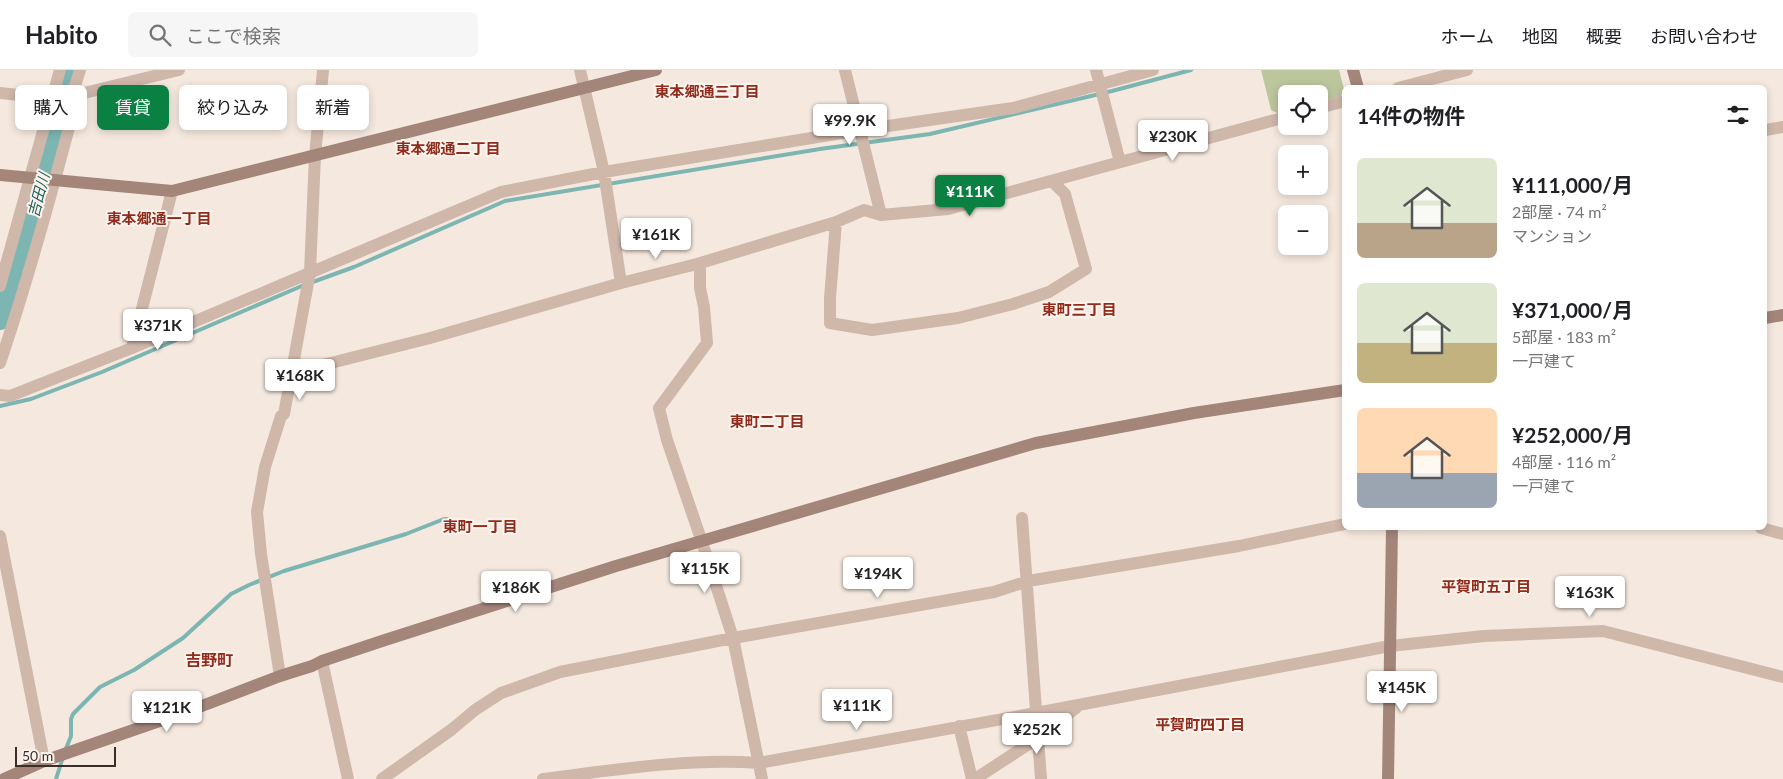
<!DOCTYPE html>
<html lang="ja">
<meta charset="utf-8">
<style>
:root{--surface:#fff;--page:#f6f6f6;--text:#202124;--muted:#757577;--line:#e0e0e0;--accent:#0b8043}
body{margin:0;font-family:Lato,"Noto Sans JP",sans-serif;background:var(--page);color:var(--text);height:100vh;display:flex;flex-direction:column;font-size:19px;white-space:nowrap}
*{box-sizing:border-box;margin:0}
p{font-size:16px;color:var(--muted)}
.icon{flex:none;width:28px;height:28px;fill:none;stroke:currentColor;stroke-width:2;stroke-linecap:round;stroke-linejoin:round}
.map{position:relative;flex:1;overflow:hidden}
.sheet{position:absolute;left:1342px;top:15px;width:425px;height:445px;display:flex;flex-direction:column;background:var(--surface);border-radius:8px;box-shadow:0 2px 8px #0003}
.sheet>*{flex:none}
.banner{position:absolute;left:15px;top:15px;width:475px;height:45px;display:flex;gap:10px}
.buttons{position:absolute;left:1278px;top:15px;display:grid;gap:10px}
.buttons a{display:grid;place-items:center;width:50px;height:50px;border-radius:8px;background:var(--surface);box-shadow:0 2px 8px #0003;font-size:25px}
.scale{position:absolute;left:15px;bottom:12px;width:101px;box-sizing:border-box;padding-left:5px;border:2px solid #3b2e2a;border-top:0;font-size:14px;line-height:18px;white-space:nowrap;color:#3b2e2a;-webkit-text-stroke:4px #fcf3ed;paint-order:stroke}
.price{position:absolute;translate:-50% -42px;padding:0 11px;border-radius:5px;background:#fff;color:#222;font-size:16px;line-height:32px;filter:drop-shadow(0 1px 2px #0008)}
.price::after{content:'';position:absolute;left:50%;top:30px;width:15px;height:11px;margin-left:-8px;background:inherit;clip-path:polygon(0 0,100% 0,50% 100%)}
.price.selected{background:var(--accent);color:#fff}
ul{padding:0;list-style:none}
li{display:flex;align-items:center;gap:15px;height:125px;padding:0 15px}
li span{display:grid;place-items:center;flex:none;width:140px;height:100px;border-radius:8px;color:#555}
li>.icon{margin-inline-start:auto}
span .icon{width:60px;height:60px;fill:#fffc;stroke-width:1}
li b{font-size:21px}
h2{display:flex;justify-content:space-between;align-items:center;height:60px;padding:0 15px;font-size:21px}
.tag{padding:0 18px;border-radius:8px;background:var(--surface);box-shadow:0 2px 8px #0003;font-size:18px;line-height:45px}
.tag.selected{background:var(--accent);color:#fff}
header{display:flex;align-items:center;gap:30px;box-sizing:border-box;height:70px;padding:0 25px;background:var(--surface);border-bottom:1px solid var(--line)}
header strong{font-size:24px}
nav{display:flex;gap:28px;margin-inline-start:auto;font-size:18px}
.search{width:350px;height:45px;background:var(--page);display:flex;align-items:center;gap:12px;box-sizing:border-box;padding:0 18px;border-radius:8px;color:var(--muted);font-size:19px}
.map>svg:first-child{display:block}
.green{fill:#bcc69d}
.lines{fill:none;stroke-linecap:round;stroke-linejoin:round}
.stream{stroke:#7cb5b1;stroke-width:4}
.river{stroke:#7cb5b1;stroke-width:24}
.street{stroke:#cfb7aa;stroke-width:12}
.secondary{stroke:#a3857a;stroke-width:12}
.labels{text-anchor:middle;dominant-baseline:central;stroke-width:4;stroke-linejoin:round;paint-order:stroke}
.neighbourhood-label{font-size:15px;font-weight:bold;fill:#912c1c;stroke:#fcf3ed}
.water-label{font-size:15px;font-style:italic;fill:#1b615f;stroke:#fcf3ed}
.quarter-label{font-size:16px;font-weight:bold;fill:#912c1c;stroke:#fcf3ed}
</style>
<header>
<strong>Habito</strong>
<div class="search"><svg class="icon" aria-label="search" viewBox="0 0 24 24"><circle cx="10" cy="10" r="6"/><path d="M15 15l6 6"/></svg>ここで検索</div>
<nav><a>ホーム</a><a>地図</a><a>概要</a><a>お問い合わせ</a></nav>
</header>
<div class="map">
<svg width="1783" height="709" viewBox="0 0 1783 709">
<rect width="100%" height="100%" fill="#f5e9df"/>
<path class="green" d="M 1261,0 L 1339,0 L 1344,19 L 1341,26 L 1319,32 L 1319,24 L 1286,24 L 1286,41 L 1277,43 L 1271,40 Z"/>
<g class="lines">
<path class="stream" d="M 310,213 L 354,197 L 505,131 L 820,79 L 930,64 L 1112,21 L 1191,0
M 0,336 L 31,329 L 102,302 L 304,215
M 65,681 L 71,666 L 71,649 L 73,644 L 100,617 L 134,600 L 183,568 L 231,524 L 249,515 L 284,501 L 406,464 L 444,449 L 450,449
M 56,709 L 63,687"/>
<path class="river" d="M 0,248 L 15,211 L 27,155 L 47,90 L 71,0"/>
<path class="street" d="M 80,0 L 74,19 L 80,24
M 580,0 L 604,102 L 621,213
M 845,0 L 881,145
M 1096,0 L 1120,92
M 1398,18 L 1467,0
M 0,23 L 76,31
M 1319,38 L 1345,31
M 1765,60 L 1783,57
M 836,152 L 830,228 L 830,253 L 872,260 L 958,248 L 1013,234 L 1049,222 L 1086,199 L 1065,124 L 1053,112
M 697,194 L 700,200 L 700,218 L 704,237 L 707,273 L 659,338 L 667,370 L 702,472 L 733,568 L 762,709
M 0,216 L 60,0
M 132,278 L 172,121
M 0,293 C 29,207 53,119 76,31 L 80,24 L 179,0
M 291,303 L 430,268 L 621,213 L 697,194 L 836,152 L 864,140 L 881,145 L 948,139 L 1286,47
M 0,325 L 10,326 L 132,278 L 501,122 L 604,102 L 860,60 L 1013,38 L 1153,0
M 1022,448 L 1041,709
M 1761,458 L 1783,464
M 0,466 L 44,691
M 322,591 L 348,709
M 280,606 L 261,484 L 257,442 L 265,397 L 281,346 L 284,344 L 310,202 L 315,86 L 323,0
M 959,656 L 972,709
M 382,709 L 451,660 L 475,640 L 501,623 L 560,602 L 733,568 L 994,522 L 1028,511 L 1239,476 L 1345,454
M 543,709 C 614,700 687,688 759,693 L 1036,643 L 1390,576 L 1484,566 L 1603,561 L 1783,607
M 975,709 L 1038,668 L 1077,637"/>
<path class="secondary" d="M 1353,0 L 1358,18
M 0,105 L 172,121 L 656,0
M 1765,248 L 1783,245
M 4,709 L 44,691 L 194,639 L 280,606 L 312,596 L 322,591 L 382,571 L 616,496 L 1036,373 L 1194,343 L 1345,320
M 1388,709 L 1392,458"/>
</g>
<g class="labels">
<g class="neighbourhood-label">
<text x="707" y="21">東本郷通三丁目</text>
<text x="448" y="78">東本郷通二丁目</text>
<text x="159" y="148">東本郷通一丁目</text>
<text x="1079" y="239">東町三丁目</text>
<text x="767" y="351">東町二丁目</text>
<text x="480" y="456">東町一丁目</text>
<text x="1486" y="516">平賀町五丁目</text>
<text x="1200" y="654">平賀町四丁目</text>
</g>
<g class="water-label">
<text transform="translate(38 125) rotate(-75)">吉田川</text>
</g>
<g class="quarter-label">
<text x="209" y="589">吉野町</text>
</g>
</g>
</svg>
<div class="buttons">
<a><svg class="icon" aria-label="locate" viewBox="0 0 24 24"><circle cx="12" cy="12" r="6"/><path d="M12 2v4M12 18v4M2 12h4M18 12h4"/></svg></a>
<a>+</a>
<a>−</a>
</div>
<div class="scale">50 m</div>
<b class="price" style="left:850px;top:76px">¥99.9K</b>
<b class="price" style="left:1173px;top:92px">¥230K</b>
<b class="price selected" style="left:970px;top:147px">¥111K</b>
<b class="price" style="left:656px;top:190px">¥161K</b>
<b class="price" style="left:158px;top:281px">¥371K</b>
<b class="price" style="left:300px;top:331px">¥168K</b>
<b class="price" style="left:705px;top:524px">¥115K</b>
<b class="price" style="left:878px;top:529px">¥194K</b>
<b class="price" style="left:516px;top:543px">¥186K</b>
<b class="price" style="left:1590px;top:548px">¥163K</b>
<b class="price" style="left:1402px;top:643px">¥145K</b>
<b class="price" style="left:857px;top:661px">¥111K</b>
<b class="price" style="left:167px;top:663px">¥121K</b>
<b class="price" style="left:1037px;top:685px">¥252K</b>
<div class="banner">
<a class="tag">購入</a>
<a class="tag selected">賃貸</a>
<a class="tag">絞り込み</a>
<a class="tag">新着</a>
</div>
<section class="sheet">
<h2>14件の物件<svg class="icon" aria-label="filters" viewBox="0 0 24 24"><path d="M4 7h16M4 17h16"/><circle cx="9" cy="7" r="2"/><circle cx="15" cy="17" r="2"/></svg></h2>
<ul>
<li><span style="background:linear-gradient(#dfe7d0 65%,#b9a48a 0)"><svg class="icon" aria-label="home" viewBox="0 0 24 24"><path d="M3 11l9-7 9 7M6 9v11h12V9"/></svg></span><div><b>¥111,000/月</b><p>2部屋 · 74 m²</p><p>マンション</p></div></li>
<li><span style="background:linear-gradient(#dfe7d0 60%,#c2b280 0)"><svg class="icon" aria-label="home" viewBox="0 0 24 24"><path d="M3 11l9-7 9 7M6 9v11h12V9"/></svg></span><div><b>¥371,000/月</b><p>5部屋 · 183 m²</p><p>一戸建て</p></div></li>
<li><span style="background:linear-gradient(#ffd9b3 65%,#9aa5b1 0)"><svg class="icon" aria-label="home" viewBox="0 0 24 24"><path d="M3 11l9-7 9 7M6 9v11h12V9"/></svg></span><div><b>¥252,000/月</b><p>4部屋 · 116 m²</p><p>一戸建て</p></div></li>
</ul>
</section>
</div>
